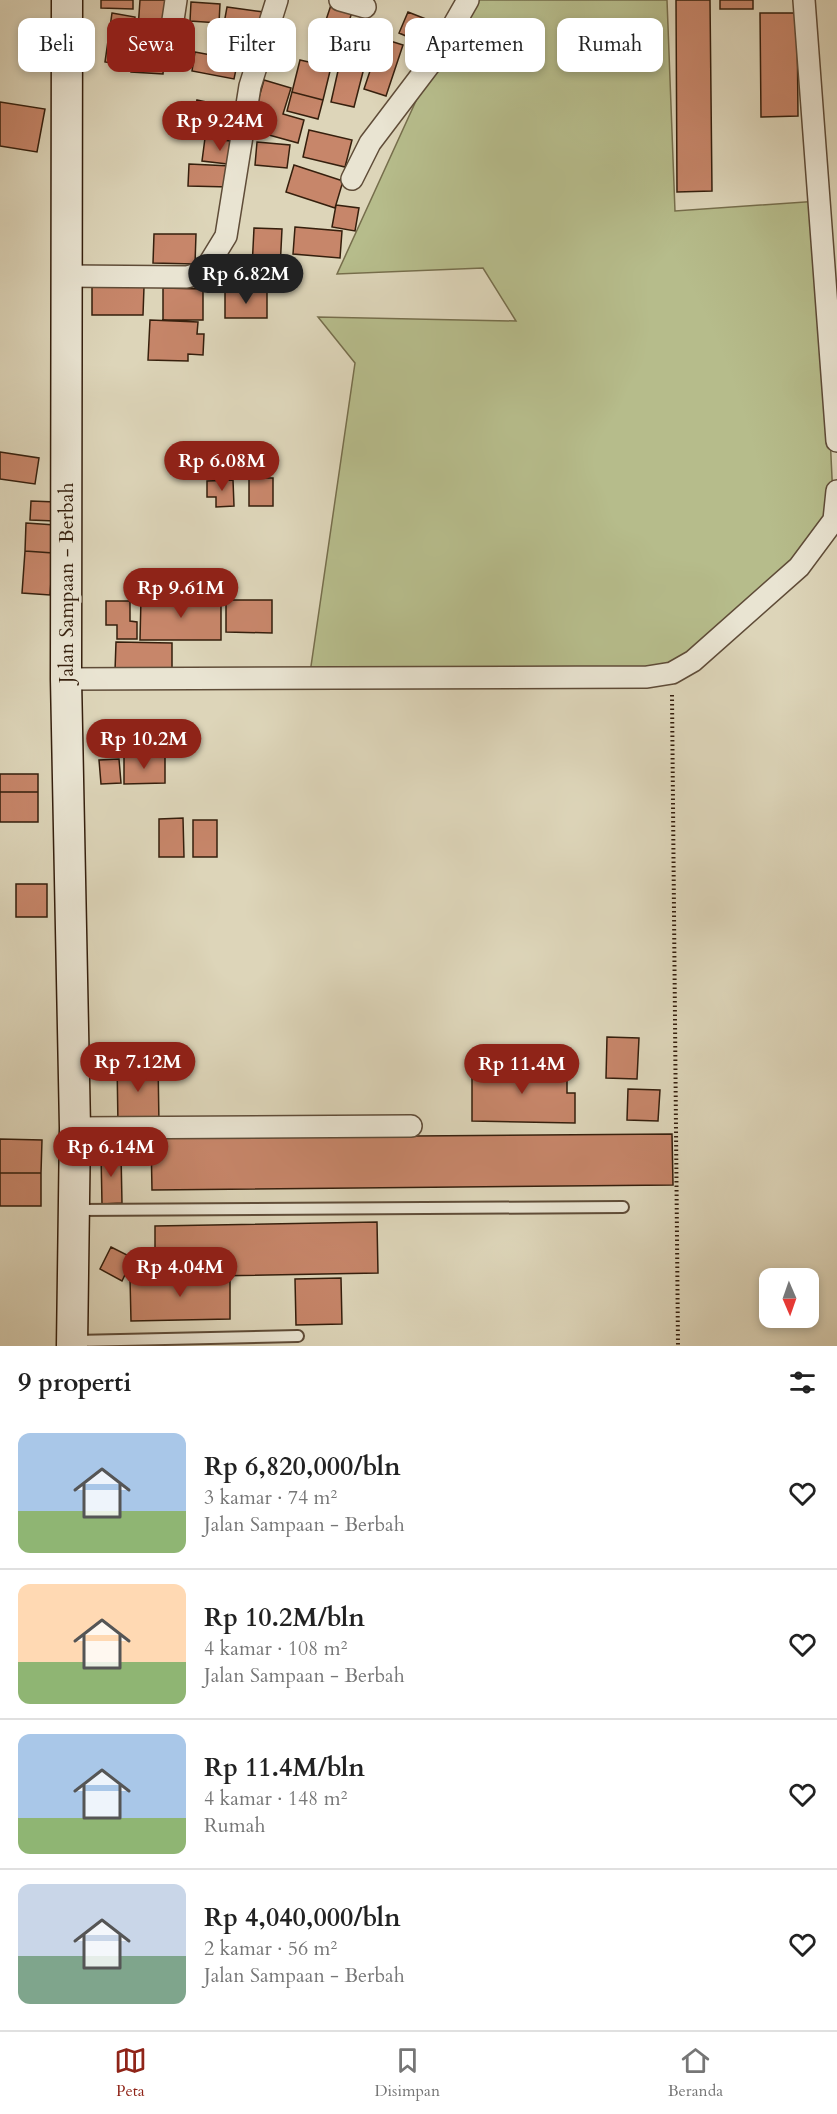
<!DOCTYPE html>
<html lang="id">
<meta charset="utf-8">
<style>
:root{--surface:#fff;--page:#f6f6f6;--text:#222;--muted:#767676;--line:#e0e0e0;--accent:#8f2418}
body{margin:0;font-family:Cardo,serif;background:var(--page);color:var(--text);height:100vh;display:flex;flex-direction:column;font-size:22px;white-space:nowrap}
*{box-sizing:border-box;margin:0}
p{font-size:20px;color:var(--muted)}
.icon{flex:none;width:33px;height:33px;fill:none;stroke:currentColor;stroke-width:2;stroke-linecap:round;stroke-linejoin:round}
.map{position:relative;height:1346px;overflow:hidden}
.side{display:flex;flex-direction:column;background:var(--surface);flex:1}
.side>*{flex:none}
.banner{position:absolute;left:18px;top:18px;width:801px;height:54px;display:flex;gap:12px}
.needle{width:39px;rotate:178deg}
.controls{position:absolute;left:759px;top:1268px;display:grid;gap:12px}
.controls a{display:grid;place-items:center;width:60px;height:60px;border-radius:12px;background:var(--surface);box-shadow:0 3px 9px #0003;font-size:30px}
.price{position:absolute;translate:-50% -51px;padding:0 14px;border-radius:21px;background:var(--accent);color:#fff;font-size:20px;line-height:39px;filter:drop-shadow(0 2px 3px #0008)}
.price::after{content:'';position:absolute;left:50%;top:36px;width:18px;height:14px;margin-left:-9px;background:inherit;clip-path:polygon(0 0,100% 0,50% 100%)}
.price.active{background:#222;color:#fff}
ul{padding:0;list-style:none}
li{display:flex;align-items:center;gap:18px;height:150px;padding:0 18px}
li+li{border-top:2px solid var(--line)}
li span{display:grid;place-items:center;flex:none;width:168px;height:120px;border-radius:12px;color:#555}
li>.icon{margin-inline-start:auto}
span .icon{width:72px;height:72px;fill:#fffc;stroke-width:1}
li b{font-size:26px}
h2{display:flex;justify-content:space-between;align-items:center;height:72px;padding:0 18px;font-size:26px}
.tag{padding:0 21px;border-radius:12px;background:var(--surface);box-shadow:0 3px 9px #0003;font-size:21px;line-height:54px}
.tag.active{background:var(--accent);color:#fff}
.menu{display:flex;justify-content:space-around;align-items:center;height:84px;border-top:2px solid var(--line);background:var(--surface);font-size:16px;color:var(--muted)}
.menu a{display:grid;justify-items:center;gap:3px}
.menu .active{color:var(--accent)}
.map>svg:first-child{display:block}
.green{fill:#b6bc8b;stroke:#766e4c;stroke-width:1.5}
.building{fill:#c7866a;stroke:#351f0d;stroke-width:1.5}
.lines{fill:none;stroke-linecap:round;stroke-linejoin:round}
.lane-casing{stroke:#5f4c38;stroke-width:14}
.street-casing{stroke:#5f4c38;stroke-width:24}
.secondary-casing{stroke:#351f0d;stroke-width:33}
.path{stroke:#351f0d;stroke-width:4;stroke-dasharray:1.5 3;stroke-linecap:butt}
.lane{stroke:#e9e4d2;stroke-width:10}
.street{stroke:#e9e4d2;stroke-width:21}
.secondary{stroke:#e9e4d2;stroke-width:30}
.labels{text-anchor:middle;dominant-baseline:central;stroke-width:5;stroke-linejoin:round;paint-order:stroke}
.street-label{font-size:20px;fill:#351f0d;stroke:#e9e4d2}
</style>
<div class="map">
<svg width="837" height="1346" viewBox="0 0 837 1346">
<rect width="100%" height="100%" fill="#ddd5b9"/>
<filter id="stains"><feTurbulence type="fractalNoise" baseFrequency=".00333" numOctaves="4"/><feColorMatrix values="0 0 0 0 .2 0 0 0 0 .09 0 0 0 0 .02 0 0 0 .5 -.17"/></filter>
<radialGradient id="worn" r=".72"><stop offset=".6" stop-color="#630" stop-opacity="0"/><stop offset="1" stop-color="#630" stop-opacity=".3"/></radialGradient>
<path class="green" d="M 462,0 L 667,0 L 675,211 L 819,201 L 834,520 L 672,673 L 309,680 L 355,363 L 318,317 L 516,321 L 483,268 L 337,274 Z"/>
<path class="building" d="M 101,0 L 133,0 L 133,9 L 101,8 Z
M 140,0 L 169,0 L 167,31 L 138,29 Z
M 676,0 L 710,0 L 712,191 L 677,192 Z
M 720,0 L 753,0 L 753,9 L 720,9 Z
M 191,2 L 220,4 L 219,23 L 190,21 Z
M 331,5 L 352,12 L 337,60 L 315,53 Z
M 227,7 L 264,12 L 260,35 L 223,29 Z
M 408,12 L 436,23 L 427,45 L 399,33 Z
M 112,13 L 135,17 L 128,66 L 105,62 Z
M 760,13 L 797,13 L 798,116 L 761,117 Z
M 368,34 L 403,45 L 386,96 L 364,89 L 372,65 L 359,61 Z
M 218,35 L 250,41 L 247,58 L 215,52 Z
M 462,36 L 529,36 L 529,69 L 462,68 Z
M 195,52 L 238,60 L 234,79 L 192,71 Z
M 132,55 L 164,57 L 163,74 L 131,72 Z
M 300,60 L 331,67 L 323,100 L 292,92 Z
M 340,62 L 364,68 L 354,107 L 331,102 Z
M 264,80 L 291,88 L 283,114 L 304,120 L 298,143 L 258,132 L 261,120 L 253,118 Z
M 292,92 L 323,100 L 318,119 L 287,111 Z
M 197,100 L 235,108 L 230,129 L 192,121 Z
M 0,102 L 45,109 L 37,152 L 0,146 Z
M 309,130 L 352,140 L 345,167 L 303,157 Z
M 205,138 L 239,142 L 236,165 L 202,161 Z
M 257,142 L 290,145 L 287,168 L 255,165 Z
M 189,164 L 231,166 L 230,187 L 188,186 Z
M 294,165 L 343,181 L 335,208 L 286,192 Z
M 336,205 L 359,208 L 355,231 L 332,227 Z
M 295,227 L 342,231 L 340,258 L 293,254 Z
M 254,228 L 282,229 L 280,269 L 252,268 Z
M 154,234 L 196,234 L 195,264 L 153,263 Z
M 92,287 L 144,287 L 143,315 L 92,315 Z
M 163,288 L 203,289 L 203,320 L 163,320 Z
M 225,292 L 267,292 L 267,318 L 225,318 Z
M 150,320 L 198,322 L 197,334 L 204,334 L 203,355 L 188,354 L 188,361 L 148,360 Z
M 0,452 L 39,458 L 35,484 L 0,479 Z
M 249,478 L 273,478 L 273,506 L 249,506 Z
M 233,480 L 234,506 L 216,507 L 216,497 L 207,497 L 207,481 Z
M 31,501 L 56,502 L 55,521 L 30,520 Z
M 26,523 L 55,525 L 53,553 L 25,551 Z
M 25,551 L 53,553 L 50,595 L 22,593 Z
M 141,598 L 221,598 L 221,640 L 140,640 Z
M 226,600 L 272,600 L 272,633 L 226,632 Z
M 106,601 L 130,601 L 130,621 L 137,622 L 137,639 L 117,639 L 117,625 L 106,625 Z
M 116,642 L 172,643 L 172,671 L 115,671 Z
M 165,756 L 165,783 L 124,784 L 124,757 Z
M 119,759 L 121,783 L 101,784 L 99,760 Z
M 0,774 L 38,774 L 38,792 L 0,792 Z
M 0,792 L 38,792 L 38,822 L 0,822 Z
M 183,818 L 184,857 L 159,857 L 159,819 Z
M 193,820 L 217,820 L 217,857 L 193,857 Z
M 16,884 L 47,884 L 47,917 L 16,917 Z
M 607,1037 L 639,1038 L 637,1079 L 606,1078 Z
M 117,1061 L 158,1061 L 159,1125 L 118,1126 Z
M 472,1066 L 567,1068 L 567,1093 L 575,1093 L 575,1123 L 472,1121 Z
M 628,1089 L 660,1090 L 658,1121 L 627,1120 Z
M 672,1134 L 673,1185 L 152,1190 L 151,1138 Z
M 0,1139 L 42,1140 L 41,1173 L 0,1173 Z
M 101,1153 L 121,1153 L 122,1203 L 102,1204 Z
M 0,1173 L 41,1173 L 41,1206 L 0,1206 Z
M 377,1222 L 378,1273 L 155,1277 L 155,1226 Z
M 111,1247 L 133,1258 L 122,1281 L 100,1269 Z
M 230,1276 L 230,1319 L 131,1321 L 130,1278 Z
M 341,1278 L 342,1324 L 296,1325 L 295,1279 Z"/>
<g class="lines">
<defs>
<path id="lane" d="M 77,1210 L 623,1207
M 75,1341 L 298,1336"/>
<path id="street" d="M 340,0 L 365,7
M 804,0 L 837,441
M 170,40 L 176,0
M 352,179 L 370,143 L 436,56 L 468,0
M 65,276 L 187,277 L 204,272 L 226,236 L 250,86 L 277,0
M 66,679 L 647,677 L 672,673 L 693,661 L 799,567 L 834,520 L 837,491
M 75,1128 L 411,1126"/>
<path id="secondary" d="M 67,0 L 66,679 L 75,1128 L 72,1346"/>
</defs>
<use href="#lane" class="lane-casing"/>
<use href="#street" class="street-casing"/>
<use href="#secondary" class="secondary-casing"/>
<path class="path" d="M 672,695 L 678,1346"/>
<use href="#lane" class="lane"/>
<use href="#street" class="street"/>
<use href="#secondary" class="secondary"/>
</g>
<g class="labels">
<g class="street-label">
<text transform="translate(66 583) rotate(-90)">Jalan Sampaan - Berbah</text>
</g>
</g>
<rect width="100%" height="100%" filter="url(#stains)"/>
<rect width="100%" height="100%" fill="url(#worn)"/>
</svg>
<div class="controls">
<a><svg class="needle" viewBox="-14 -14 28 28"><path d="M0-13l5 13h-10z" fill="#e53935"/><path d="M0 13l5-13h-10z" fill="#767676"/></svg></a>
</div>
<b class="price" style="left:220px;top:152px">Rp 9.24M</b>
<b class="price active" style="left:246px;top:305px">Rp 6.82M</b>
<b class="price" style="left:222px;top:492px">Rp 6.08M</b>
<b class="price" style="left:181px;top:619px">Rp 9.61M</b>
<b class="price" style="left:144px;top:770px">Rp 10.2M</b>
<b class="price" style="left:138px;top:1093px">Rp 7.12M</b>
<b class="price" style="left:522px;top:1095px">Rp 11.4M</b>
<b class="price" style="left:111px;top:1178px">Rp 6.14M</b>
<b class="price" style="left:180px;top:1298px">Rp 4.04M</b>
<div class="banner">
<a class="tag">Beli</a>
<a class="tag active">Sewa</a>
<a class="tag">Filter</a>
<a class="tag">Baru</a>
<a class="tag">Apartemen</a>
<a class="tag">Rumah</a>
</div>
</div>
<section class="side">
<h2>9 properti<svg class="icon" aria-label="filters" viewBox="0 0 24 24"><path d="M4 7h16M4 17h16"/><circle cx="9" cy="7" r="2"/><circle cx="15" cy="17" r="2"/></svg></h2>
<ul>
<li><span style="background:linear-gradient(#a9c7e8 65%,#8fb573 0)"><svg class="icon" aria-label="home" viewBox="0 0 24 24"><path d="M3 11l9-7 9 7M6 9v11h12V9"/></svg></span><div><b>Rp 6,820,000/bln</b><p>3 kamar · 74 m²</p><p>Jalan Sampaan - Berbah</p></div><svg class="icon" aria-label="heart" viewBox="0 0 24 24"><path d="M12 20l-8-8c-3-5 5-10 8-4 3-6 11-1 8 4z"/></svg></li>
<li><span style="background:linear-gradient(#ffd9b3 65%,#8fb573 0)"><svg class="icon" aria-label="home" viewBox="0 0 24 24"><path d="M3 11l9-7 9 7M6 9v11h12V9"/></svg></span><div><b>Rp 10.2M/bln</b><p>4 kamar · 108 m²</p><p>Jalan Sampaan - Berbah</p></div><svg class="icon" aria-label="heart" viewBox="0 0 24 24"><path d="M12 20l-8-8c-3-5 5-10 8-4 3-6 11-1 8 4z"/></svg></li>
<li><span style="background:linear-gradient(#a9c7e8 70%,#8fb573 0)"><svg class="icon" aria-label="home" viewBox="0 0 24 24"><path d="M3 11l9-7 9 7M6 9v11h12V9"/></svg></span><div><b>Rp 11.4M/bln</b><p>4 kamar · 148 m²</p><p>Rumah</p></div><svg class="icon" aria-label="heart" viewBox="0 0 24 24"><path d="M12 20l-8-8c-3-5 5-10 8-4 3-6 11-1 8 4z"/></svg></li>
<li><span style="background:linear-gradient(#c9d6e8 60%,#7fa58c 0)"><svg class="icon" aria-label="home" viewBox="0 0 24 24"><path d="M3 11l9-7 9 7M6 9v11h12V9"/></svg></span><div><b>Rp 4,040,000/bln</b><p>2 kamar · 56 m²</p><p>Jalan Sampaan - Berbah</p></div><svg class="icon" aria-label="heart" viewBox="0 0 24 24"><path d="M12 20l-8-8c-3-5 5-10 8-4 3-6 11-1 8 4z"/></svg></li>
</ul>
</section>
<nav class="menu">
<a class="active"><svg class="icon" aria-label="map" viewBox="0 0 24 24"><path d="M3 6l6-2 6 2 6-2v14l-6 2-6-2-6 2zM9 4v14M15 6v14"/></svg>Peta</a>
<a><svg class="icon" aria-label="saved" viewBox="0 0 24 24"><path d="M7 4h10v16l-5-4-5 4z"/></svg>Disimpan</a>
<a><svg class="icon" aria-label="home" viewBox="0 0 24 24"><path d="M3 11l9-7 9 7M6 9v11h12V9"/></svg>Beranda</a>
</nav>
